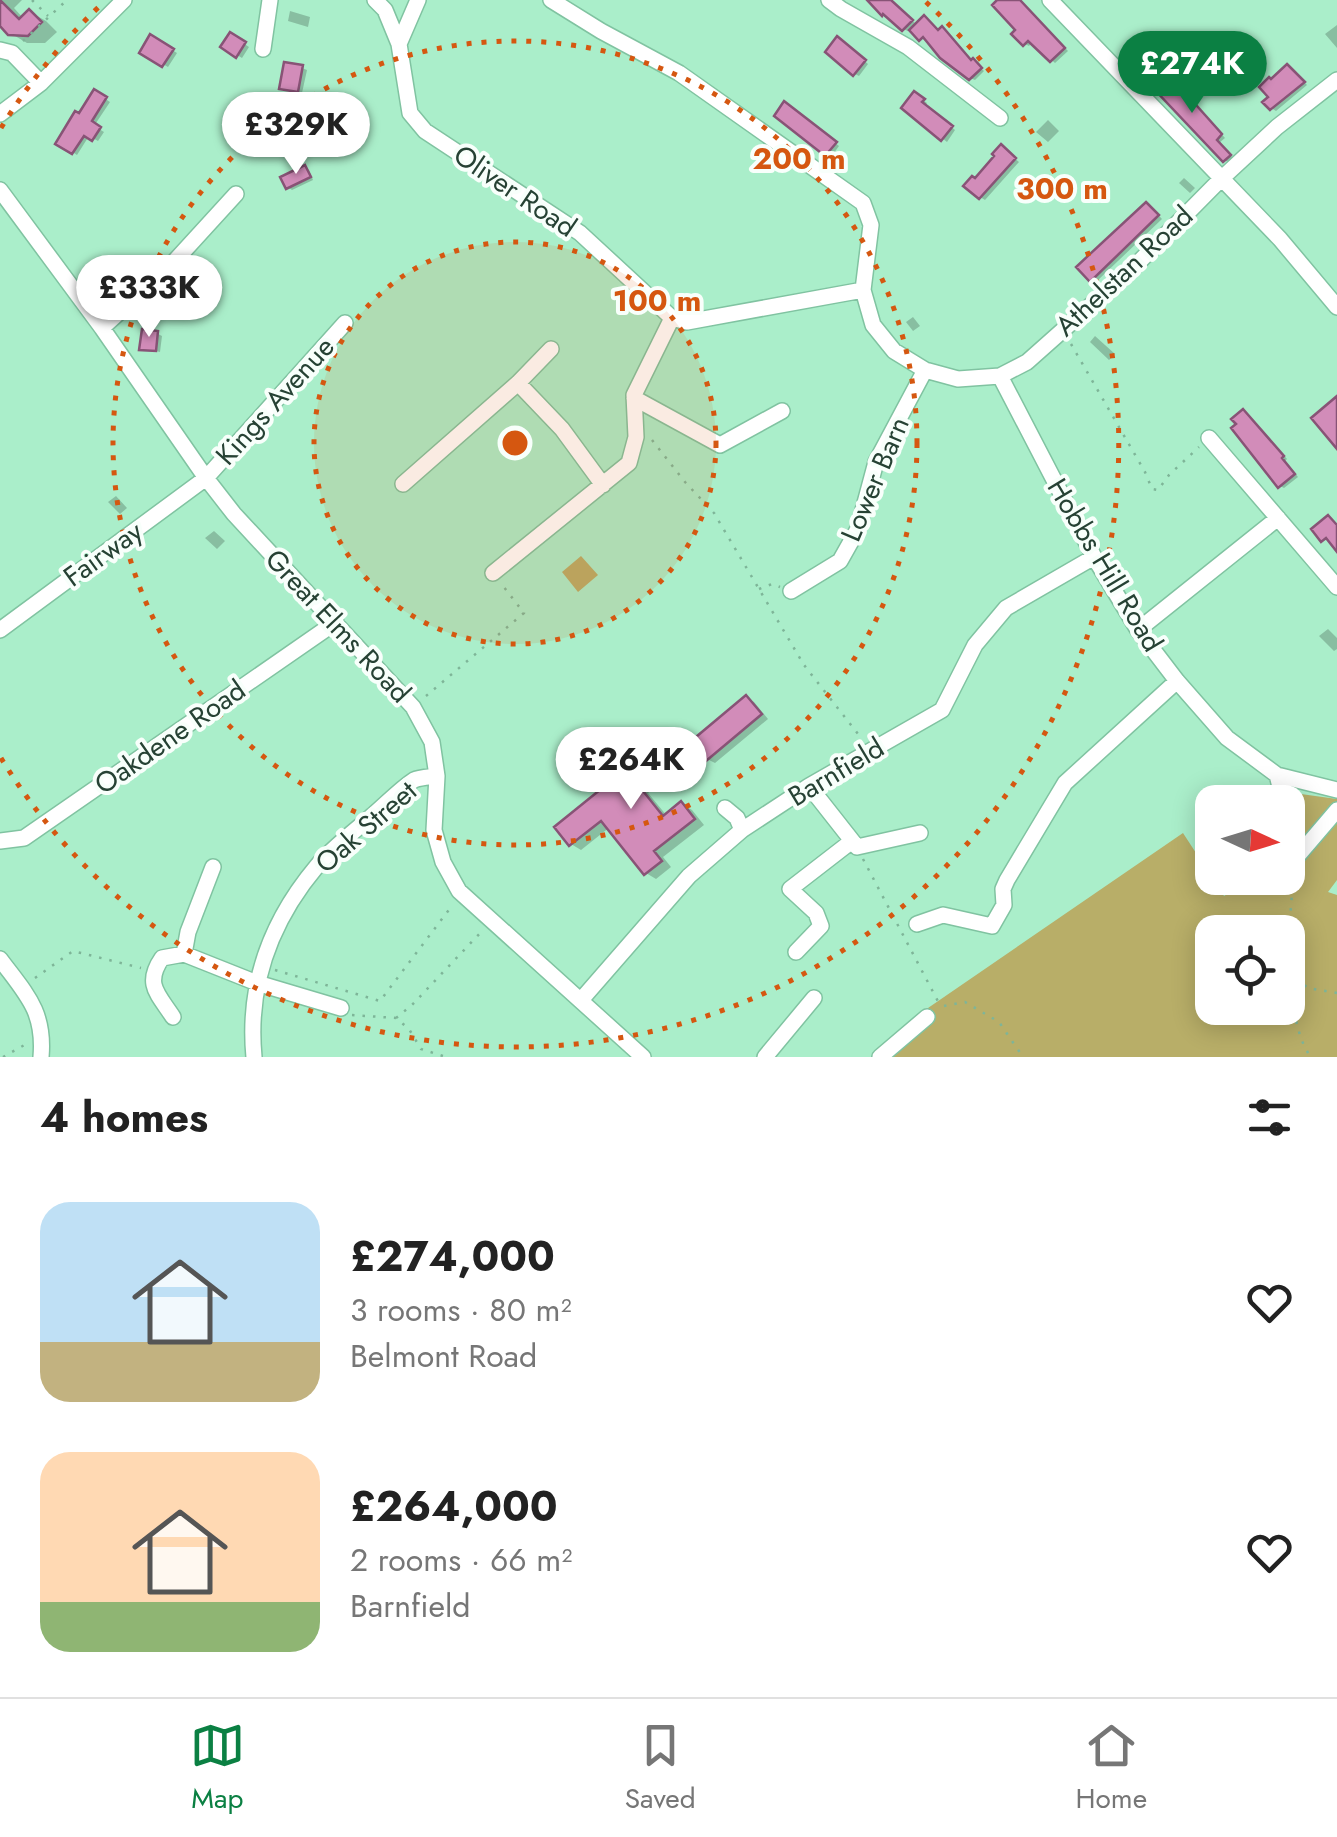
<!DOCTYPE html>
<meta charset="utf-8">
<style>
:root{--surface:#fff;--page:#f6f6f6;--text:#222;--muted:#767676;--line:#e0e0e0;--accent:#0b8043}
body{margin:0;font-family:Jost,sans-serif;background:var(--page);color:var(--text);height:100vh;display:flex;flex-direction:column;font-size:38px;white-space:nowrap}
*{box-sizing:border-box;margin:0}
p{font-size:32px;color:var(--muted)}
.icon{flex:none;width:55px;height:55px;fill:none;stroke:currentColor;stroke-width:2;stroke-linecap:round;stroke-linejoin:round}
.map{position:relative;height:1057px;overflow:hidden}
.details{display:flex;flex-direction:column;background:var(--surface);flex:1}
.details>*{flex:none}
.needle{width:65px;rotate:94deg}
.controls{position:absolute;left:1195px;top:785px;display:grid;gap:20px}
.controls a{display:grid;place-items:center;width:110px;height:110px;border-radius:20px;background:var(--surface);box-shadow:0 5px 25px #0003;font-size:50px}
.price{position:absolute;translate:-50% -85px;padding:0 22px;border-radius:35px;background:#fff;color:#222;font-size:32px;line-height:65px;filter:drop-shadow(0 2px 5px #0008)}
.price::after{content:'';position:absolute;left:50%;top:60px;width:30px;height:22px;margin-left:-15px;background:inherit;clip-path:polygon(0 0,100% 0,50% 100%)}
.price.selected{background:var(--accent);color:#fff}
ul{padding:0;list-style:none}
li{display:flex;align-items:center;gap:30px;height:250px;padding:0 40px}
li span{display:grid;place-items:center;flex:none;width:280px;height:200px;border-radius:30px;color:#555}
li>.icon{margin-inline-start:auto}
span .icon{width:120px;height:120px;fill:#fffc;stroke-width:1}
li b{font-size:42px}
h2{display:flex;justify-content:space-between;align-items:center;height:120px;padding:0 40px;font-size:42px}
.tab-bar{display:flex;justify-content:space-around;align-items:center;height:140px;border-top:2px solid var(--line);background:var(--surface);font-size:28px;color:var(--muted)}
.tab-bar a{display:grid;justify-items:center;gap:5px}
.tab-bar .selected{color:var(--accent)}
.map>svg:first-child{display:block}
.green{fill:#b8ae68;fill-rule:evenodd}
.shadow{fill:#0003}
.building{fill:#d28cb9;stroke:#885376;stroke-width:2.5}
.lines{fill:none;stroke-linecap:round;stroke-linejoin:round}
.minor-casing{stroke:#80c3a1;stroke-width:18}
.path{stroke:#7eb598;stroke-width:2.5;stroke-dasharray:2.5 8;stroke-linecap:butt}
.minor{stroke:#fff;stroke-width:15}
.ring{fill:none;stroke:#d55710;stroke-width:5;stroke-dasharray:5 10}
.labels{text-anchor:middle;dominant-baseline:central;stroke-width:8;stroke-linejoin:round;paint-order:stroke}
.street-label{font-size:28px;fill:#264234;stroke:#f8fffb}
.centre{fill:#d55710;stroke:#f8fffb;stroke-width:5}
.ring-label{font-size:30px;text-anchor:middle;font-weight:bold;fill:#d55710;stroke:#f8fffb;stroke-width:8;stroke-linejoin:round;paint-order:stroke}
</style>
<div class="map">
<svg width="1337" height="1057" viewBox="0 0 1337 1057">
<rect width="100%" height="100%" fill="#aaeeca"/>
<path class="green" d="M 581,556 L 598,575 L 578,592 L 562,572 Z
M 1272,790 L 1337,799 L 1337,880 L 1328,892 L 1337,895 L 1337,1057 L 878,1057 L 928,1008 L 1183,833 L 1224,896 L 1256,878 L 1288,878 L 1288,802 L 1273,802 ZM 1212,932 L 1288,932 L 1288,1008 L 1212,1008 Z"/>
<path class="shadow" d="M 0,0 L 22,0 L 14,8 L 23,18 L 30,12 L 46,21 L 57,32 L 45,43 L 27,43 L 10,33 L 0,22 Z
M 869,0 L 891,0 L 917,25 L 939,32 L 984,71 L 975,80 L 970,78 L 928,39 L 925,41 L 911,28 L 908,31 L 903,29 Z
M 995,0 L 1019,0 L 1068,51 L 1055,63 L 1032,42 L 1029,46 L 1025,44 L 1019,30 Z
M 290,11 L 310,17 L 308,27 L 288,21 Z
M 1337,25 L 1337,48 L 1325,34 Z
M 231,35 L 249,47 L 242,58 L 224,47 Z
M 151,37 L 177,53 L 168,67 L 142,52 Z
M 842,42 L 868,64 L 859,76 L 855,74 Z
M 302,68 L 307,70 L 302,93 L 286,90 Z
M 1292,69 L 1307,85 L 1276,111 L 1271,108 Z
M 1170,83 L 1176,83 L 1225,138 L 1219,143 L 1233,158 L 1228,162 L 1224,160 Z
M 95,92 L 110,102 L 94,126 L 104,132 L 98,141 L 89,136 L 77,155 L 59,143 Z
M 915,94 L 927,103 L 925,106 L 955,130 L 947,142 L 904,108 Z
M 789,107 L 839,146 L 831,157 L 777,115 Z
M 1048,120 L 1059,131 L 1048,142 L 1036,132 Z
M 1005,150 L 1019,162 L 985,200 L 980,197 Z
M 305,168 L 309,170 L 313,180 L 292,190 L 288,187 Z
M 1184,178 L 1195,188 L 1190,193 L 1179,183 Z
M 1151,207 L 1162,219 L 1096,282 L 1092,280 Z
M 913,317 L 920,326 L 913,331 L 906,322 Z
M 158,334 L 162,336 L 160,352 L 142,348 Z
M 1095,336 L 1115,354 L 1109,360 L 1090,342 Z
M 1248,414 L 1287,459 L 1285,461 L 1298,477 L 1284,488 L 1280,486 Z
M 116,496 L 127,508 L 120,514 L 108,502 Z
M 214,531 L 225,541 L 217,549 L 205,538 Z
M 1328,629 L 1337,638 L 1337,649 L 1334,651 L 1319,636 Z
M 747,698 L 754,702 L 768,719 L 715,763 L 707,759 Z
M 664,742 L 674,748 L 685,763 L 648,793 L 667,816 L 682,804 L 692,810 L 704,825 L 663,857 L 671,867 L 656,879 L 646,873 L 610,827 L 581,850 L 571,844 Z"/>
<path class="building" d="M 0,0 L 19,19 L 29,9 L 42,22 L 28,36 L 8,35 L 0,26 Z
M 867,0 L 891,0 L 913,20 L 902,31 L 883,14 L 882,16 Z
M 997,0 L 1020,0 L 1065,48 L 1050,62 L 1028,41 L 1023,46 L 1011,34 L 1015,30 L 992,5 Z
M 924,15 L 938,30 L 942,26 L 971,60 L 973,58 L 982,68 L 969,80 L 940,58 L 923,37 L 919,41 L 909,30 Z
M 230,32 L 246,42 L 236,58 L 220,47 Z
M 150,34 L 174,49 L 162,67 L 139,53 Z
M 837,36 L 866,60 L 853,76 L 825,52 Z
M 284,62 L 303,65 L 298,92 L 279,89 Z
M 1287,64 L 1305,82 L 1270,110 L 1262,102 L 1268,97 L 1259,87 L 1269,77 L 1271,79 Z
M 1164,77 L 1168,82 L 1172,78 L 1222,134 L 1217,140 L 1231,155 L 1223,162 L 1153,88 Z
M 94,89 L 107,97 L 92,121 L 101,127 L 92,141 L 84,136 L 72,154 L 55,144 L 75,111 L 79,113 Z
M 914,91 L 925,99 L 922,102 L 953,126 L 941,141 L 901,108 Z
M 784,101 L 837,142 L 825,156 L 774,116 Z
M 1001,144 L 1016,158 L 979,199 L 963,186 L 972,176 L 975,178 L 994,156 L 992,154 Z
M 305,165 L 311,177 L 286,189 L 280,177 Z
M 1146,202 L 1159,215 L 1090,282 L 1076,267 Z
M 142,329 L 158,331 L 156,351 L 139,350 Z
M 1337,396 L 1337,449 L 1311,418 Z
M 1243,409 L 1284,456 L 1282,458 L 1295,474 L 1278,488 L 1231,428 L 1236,424 L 1231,419 Z
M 1328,515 L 1337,525 L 1337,552 L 1326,538 L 1321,542 L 1311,529 Z
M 746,695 L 762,714 L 706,761 L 690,742 Z
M 663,739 L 677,756 L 639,786 L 663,816 L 681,801 L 695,819 L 654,851 L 662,861 L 644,875 L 601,821 L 569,846 L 554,827 Z"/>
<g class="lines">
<defs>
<path id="minor" d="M 375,0 L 385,10 L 399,44 L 410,113 L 425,131 L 580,233 L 672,318 L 687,322 L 863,290
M 551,0 L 601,31 L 679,73 L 863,203 L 871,225 L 863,290 L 873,325 L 894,351 L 925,370 L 958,379 L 1000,376 L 1027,362 L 1135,266 L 1220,180 L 1277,127 L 1337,80
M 829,0 L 841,9 L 908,47 L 1000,118
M 1050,0 L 1280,239 L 1337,307
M 399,44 L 418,0
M 263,49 L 270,0
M 0,50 L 12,53 L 41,83
M 0,114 L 41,83 L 124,0
M 0,190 L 102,328 L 206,478 L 234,514 L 413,707 L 432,742 L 437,776 L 434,830 L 443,862 L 459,891 L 643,1057
M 102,328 L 173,263 L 236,194
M 1000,376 L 1094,557 L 1138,630 L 1177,681 L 1227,738 L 1277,775 L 1337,790
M 518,383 L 562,429 L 603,485
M 634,398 L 720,445 L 782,411
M 1209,438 L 1337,587
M 403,484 L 518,383 L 551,349
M 493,573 L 629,463 L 636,437 L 634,395 L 672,318
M 791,591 L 840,561 L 858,529 L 876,462 L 925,370
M 0,630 L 206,478 L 345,323
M 1138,630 L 1278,518
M 1277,775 L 1284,802
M 809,786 L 857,847 L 920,833
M 725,808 L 737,818 L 742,830
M 1288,819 L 1296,858 L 1337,810
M 0,841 L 24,838 L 336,622
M 917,924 L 943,915 L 992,926 L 1004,905 L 1003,889 L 1007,880 L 1065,783 L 1177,681
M 796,952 L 821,926 L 816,913 L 790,889 L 852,841
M 184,954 L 188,932 L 213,867
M 0,959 C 26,994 45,1011 41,1057
M 581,1000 L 689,876 L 742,830 L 809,786 L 942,710 L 975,645 L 1006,608 L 1094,557
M 173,1017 C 158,994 144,984 162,958 L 184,954 L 257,983 L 341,1008
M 254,1057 C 247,984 270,922 317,866 C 333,847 355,831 373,815 C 386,804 400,789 414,780 C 420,777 430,777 437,776
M 765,1057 L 814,998
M 880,1057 L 927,1017"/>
</defs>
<use href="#minor" class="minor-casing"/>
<path class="path" d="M 32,0 L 48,16
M 23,41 L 67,0
M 1071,344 L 1145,472 L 1152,489 L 1158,490 L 1169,475 L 1199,447
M 652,440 L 685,482 L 714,513 L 804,665 L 862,739
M 759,589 L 772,584 L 780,587
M 426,696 L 524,613 L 503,586
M 863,859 L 941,1007
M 1288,942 L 1294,870
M 275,970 L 380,1001 L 451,907
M 1288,972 L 1308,988 L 1337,993
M 35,978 L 73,951 L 141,968
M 1288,991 L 1301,1039 L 1310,1057
M 1290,994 L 1306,988
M 944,1006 L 965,1002 L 999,1022 L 1023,1057
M 352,1015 L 396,1018 L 409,1029 L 421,1049 L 446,1057
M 396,1018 L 412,1005 L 483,930
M 3,1057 L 28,1043"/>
<use href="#minor" class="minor"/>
</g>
<circle cx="515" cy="443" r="201" fill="#d55710" fill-opacity=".12"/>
<g class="ring">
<circle cx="515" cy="443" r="201"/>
<circle cx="515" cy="443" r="402"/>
<path d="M1 128A603 603 0 0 1 104 2M926 2A603 603 0 1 1 1 758"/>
</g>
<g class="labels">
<g class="street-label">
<text transform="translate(515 191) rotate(34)">Oliver Road</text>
<text transform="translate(1124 271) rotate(-43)">Athelstan Road</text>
<text transform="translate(275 401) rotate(-48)">Kings Avenue</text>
<text transform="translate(875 479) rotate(-67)">Lower Barn</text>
<text transform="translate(103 554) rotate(-36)">Fairway</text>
<text transform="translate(1105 565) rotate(59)">Hobbs Hill Road</text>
<text transform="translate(338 626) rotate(47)">Great Elms Road</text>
<text transform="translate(170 737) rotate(-35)">Oakdene Road</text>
<text transform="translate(836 772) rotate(-31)">Barnfield</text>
<text transform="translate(366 827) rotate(-41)">Oak Street</text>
</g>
</g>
<circle cx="515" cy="443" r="15" class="centre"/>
<g class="ring-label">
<text x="799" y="169">200 m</text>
<text x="1062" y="199">300 m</text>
<text x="657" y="311">100 m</text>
</g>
</svg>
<div class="controls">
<a><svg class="needle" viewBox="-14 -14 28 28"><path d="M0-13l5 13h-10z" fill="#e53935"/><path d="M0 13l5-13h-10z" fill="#767676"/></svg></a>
<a><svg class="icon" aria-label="locate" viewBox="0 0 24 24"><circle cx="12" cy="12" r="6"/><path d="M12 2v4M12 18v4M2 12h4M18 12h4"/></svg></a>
</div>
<b class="price selected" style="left:1192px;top:116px">£274K</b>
<b class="price" style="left:296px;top:177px">£329K</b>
<b class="price" style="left:149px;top:340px">£333K</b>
<b class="price" style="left:631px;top:812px">£264K</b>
</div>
<section class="details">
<h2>4 homes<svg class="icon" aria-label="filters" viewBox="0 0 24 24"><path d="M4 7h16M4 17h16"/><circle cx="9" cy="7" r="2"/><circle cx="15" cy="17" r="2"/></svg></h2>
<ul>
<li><span style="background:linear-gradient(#bfe0f5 70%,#c2b280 0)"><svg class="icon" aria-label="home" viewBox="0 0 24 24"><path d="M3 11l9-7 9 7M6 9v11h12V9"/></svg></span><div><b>£274,000</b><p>3 rooms · 80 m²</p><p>Belmont Road</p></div><svg class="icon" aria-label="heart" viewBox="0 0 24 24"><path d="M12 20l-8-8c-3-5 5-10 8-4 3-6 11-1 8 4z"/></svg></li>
<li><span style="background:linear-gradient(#ffd9b3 75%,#8fb573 0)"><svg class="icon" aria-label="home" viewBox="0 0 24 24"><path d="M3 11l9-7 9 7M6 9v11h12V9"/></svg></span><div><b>£264,000</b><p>2 rooms · 66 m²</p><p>Barnfield</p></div><svg class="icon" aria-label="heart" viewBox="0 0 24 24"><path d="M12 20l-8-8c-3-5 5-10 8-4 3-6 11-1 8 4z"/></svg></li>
</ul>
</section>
<nav class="tab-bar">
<a class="selected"><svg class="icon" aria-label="map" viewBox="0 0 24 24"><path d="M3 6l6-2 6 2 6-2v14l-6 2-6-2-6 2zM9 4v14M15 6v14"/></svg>Map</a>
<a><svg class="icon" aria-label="saved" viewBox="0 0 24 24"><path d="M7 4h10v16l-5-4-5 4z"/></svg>Saved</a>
<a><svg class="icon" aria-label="home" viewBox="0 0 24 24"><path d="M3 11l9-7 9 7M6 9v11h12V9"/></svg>Home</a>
</nav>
